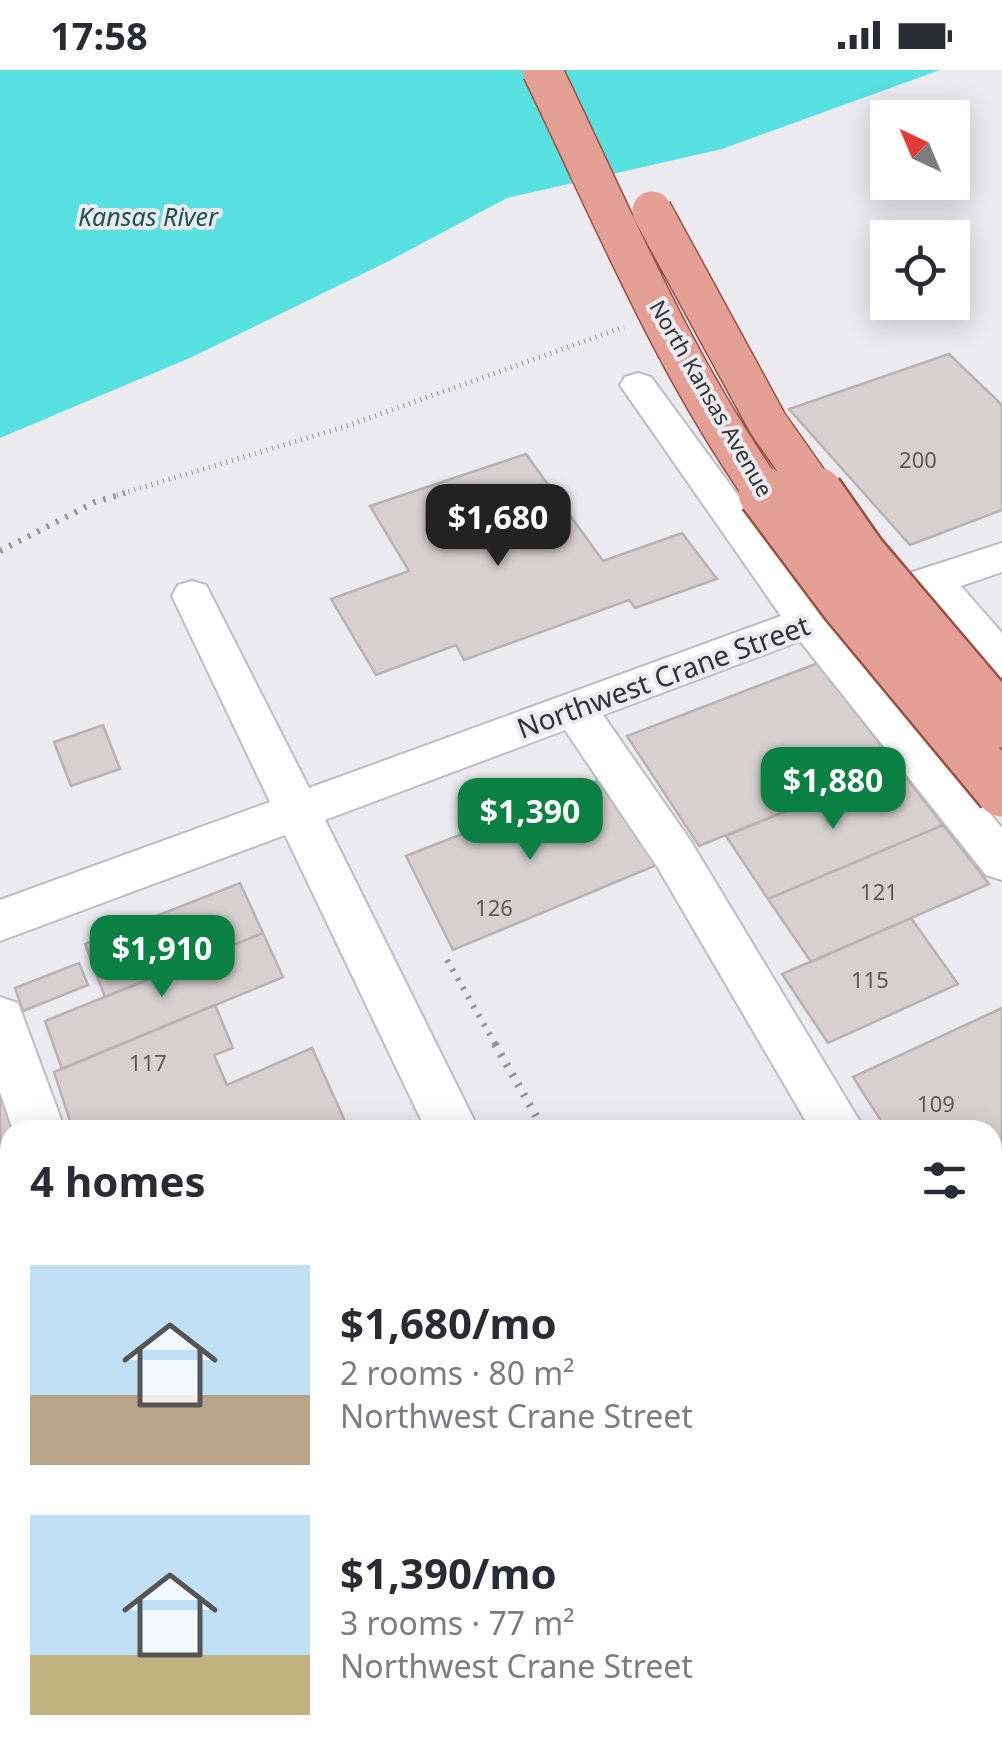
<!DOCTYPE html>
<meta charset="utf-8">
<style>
:root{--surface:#fff;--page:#f2f2f3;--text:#2b2b33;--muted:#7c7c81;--accent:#0b8043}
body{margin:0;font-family:"Noto Sans",sans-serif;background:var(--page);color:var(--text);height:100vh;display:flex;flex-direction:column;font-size:38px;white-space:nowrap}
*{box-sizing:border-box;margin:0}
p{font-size:32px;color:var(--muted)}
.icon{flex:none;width:55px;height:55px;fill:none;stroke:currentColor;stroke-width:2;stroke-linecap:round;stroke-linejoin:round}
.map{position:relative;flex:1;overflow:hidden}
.details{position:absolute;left:0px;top:1050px;width:1002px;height:642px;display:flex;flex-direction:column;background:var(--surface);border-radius:30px 30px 0 0;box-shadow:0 5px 25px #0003}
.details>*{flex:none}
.needle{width:65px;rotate:316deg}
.tools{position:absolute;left:870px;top:30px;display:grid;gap:20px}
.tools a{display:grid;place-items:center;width:100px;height:100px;border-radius:0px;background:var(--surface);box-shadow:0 5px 25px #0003;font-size:50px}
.price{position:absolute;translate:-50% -85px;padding:0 22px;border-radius:20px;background:var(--accent);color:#fff;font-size:32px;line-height:65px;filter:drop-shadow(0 2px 5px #0008)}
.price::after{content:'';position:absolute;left:50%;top:60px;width:30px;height:22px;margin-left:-15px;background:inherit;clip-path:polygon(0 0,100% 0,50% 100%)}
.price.active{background:#222;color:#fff}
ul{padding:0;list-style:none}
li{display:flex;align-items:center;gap:30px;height:250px;padding:0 30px}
li span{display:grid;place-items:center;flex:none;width:280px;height:200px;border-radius:0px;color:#555}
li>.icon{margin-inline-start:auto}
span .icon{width:120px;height:120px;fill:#fffc;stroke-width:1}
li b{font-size:42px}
h2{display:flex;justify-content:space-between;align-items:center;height:120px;padding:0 30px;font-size:42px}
.status{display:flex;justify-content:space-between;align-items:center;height:70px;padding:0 50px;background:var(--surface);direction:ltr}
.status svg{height:28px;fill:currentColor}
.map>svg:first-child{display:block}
.water{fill:#57e1e1}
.building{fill:#d7d2d1;stroke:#b8b3b2;stroke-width:2.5}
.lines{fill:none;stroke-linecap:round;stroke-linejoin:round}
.minor-casing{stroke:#bdbdc1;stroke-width:4}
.path-far2{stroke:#939396;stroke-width:5;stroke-dasharray:1 5;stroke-linecap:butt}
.path-far1{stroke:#939396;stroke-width:6;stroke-dasharray:2.5 8;stroke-linecap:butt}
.path{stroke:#939396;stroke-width:8;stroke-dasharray:2.5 9;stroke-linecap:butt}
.minor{fill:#fff;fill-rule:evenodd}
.rail{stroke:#515153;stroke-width:9}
.major-bridge-far1-casing{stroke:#9a5045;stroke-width:42;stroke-linecap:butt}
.major-bridge-casing{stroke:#9a5045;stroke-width:56;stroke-linecap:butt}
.major-bridge-far1{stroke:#e4a095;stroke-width:39}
.major-bridge{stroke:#e4a095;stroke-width:51}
.labels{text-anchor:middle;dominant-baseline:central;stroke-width:8;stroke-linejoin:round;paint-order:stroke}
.far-street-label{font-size:22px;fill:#323234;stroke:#ececf0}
.number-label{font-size:22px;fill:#5b5a5b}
.far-water-label{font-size:25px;font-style:italic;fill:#1a5555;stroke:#ececf0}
.street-label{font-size:28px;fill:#323234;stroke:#ececf0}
</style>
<div class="status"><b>17:58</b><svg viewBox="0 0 49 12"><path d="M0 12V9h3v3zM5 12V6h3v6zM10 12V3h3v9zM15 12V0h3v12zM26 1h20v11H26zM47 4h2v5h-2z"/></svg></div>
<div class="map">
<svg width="1002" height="1692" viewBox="0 0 1002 1692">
<rect width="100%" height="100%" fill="#ececf0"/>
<path class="water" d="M 0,0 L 940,0 L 722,79 L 507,128 L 387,192 L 192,287 L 0,368 Z"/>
<path class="building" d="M 949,284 L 1002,335 L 1002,440 L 910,475 L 789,339 Z
M 526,384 L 603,491 L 682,463 L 717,509 L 635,538 L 629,530 L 464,590 L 456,575 L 376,605 L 331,529 L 409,501 L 370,436 Z
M 818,593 L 897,696 L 699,776 L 627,666 Z
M 103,655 L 120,699 L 71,716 L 54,672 Z
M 897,696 L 943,755 L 768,829 L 726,766 Z
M 602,709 L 659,794 L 453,880 L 406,786 Z
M 943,755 L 989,814 L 811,892 L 768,829 Z
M 240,813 L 263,863 L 105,927 L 85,874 Z
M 911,848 L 958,914 L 828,973 L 782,904 Z
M 263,863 L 283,907 L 62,999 L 45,951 Z
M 79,893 L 88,915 L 23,941 L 15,918 Z
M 215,935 L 233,978 L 214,985 L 227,1015 L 312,978 L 349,1060 L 73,1060 L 54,1002 Z
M 1002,938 L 1002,1088 L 992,1093 L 992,1060 L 887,1060 L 853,1007 Z
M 5,1023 L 16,1060 L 10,1060 L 10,1276 L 0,1280 L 0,1025 Z
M 1002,1088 L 1002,1234 L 992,1220 L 992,1093 Z
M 10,1297 L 10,1506 L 0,1511 L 0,1301 Z
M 10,1506 L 10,1594 L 2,1598 L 10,1633 L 10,1682 L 22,1682 L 25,1692 L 0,1692 L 0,1511 Z
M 75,1682 L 122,1682 L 104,1692 L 78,1692 Z"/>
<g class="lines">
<defs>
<path id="minor" d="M 638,303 L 651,307 L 817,533 L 1002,473 L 1002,502 L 961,516 L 1002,563 L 1002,608 L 987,603 L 925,528 L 837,558 L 1002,758 L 1002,810 L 986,805 L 800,571 L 603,645 L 690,770 L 865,1060 L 811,1060 L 658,798 L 565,660 L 325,750 L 479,1060 L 426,1060 L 285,765 L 0,871 L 0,830 L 270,732 L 172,526 L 178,515 L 192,511 L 206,515 L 309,718 L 781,546 L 620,315 L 625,307 Z
M 0,927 L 18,933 L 65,1060 L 13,1060 L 0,1022 Z
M 992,1276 L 1002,1280 L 1002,1350 L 992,1346 Z
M 1002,1371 L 1002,1431 L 992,1435 L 992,1375 Z
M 223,1682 L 288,1682 L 291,1692 L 225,1692 Z
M 457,1682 L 535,1682 L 531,1692 L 453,1692 Z
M 726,1682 L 792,1682 L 796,1692 L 730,1692 Z"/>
</defs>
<use href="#minor" class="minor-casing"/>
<path class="path-far2" d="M 117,425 L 347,356 L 624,257"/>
<path class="path-far1" d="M 0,481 L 95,432 L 125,423
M 447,890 L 497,977"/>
<path class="path" d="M 495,974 L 544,1060"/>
<use href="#minor" class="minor"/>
<path class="rail" d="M 992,1491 L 1002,1486"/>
<defs>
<path id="major-bridge-far1" d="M 542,0 C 612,144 673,294 766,425
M 652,141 L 768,354 L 818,425"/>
<path id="major-bridge" d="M 764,423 L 847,534 L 1002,721
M 817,423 L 861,486 L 1002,652"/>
</defs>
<use href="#major-bridge-far1" class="major-bridge-far1-casing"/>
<use href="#major-bridge" class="major-bridge-casing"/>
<use href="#major-bridge-far1" class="major-bridge-far1"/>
<use href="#major-bridge" class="major-bridge"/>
</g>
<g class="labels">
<g class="far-street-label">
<text transform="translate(712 328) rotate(60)">North Kansas Avenue</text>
</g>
<g class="number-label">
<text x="918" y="389">200</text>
<text x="879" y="821">121</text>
<text x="494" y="837">126</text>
<text x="870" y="909">115</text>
<text x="148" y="992">117</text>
<text x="936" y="1033">109</text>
</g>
<g class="far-water-label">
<text x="148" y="146">Kansas River</text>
</g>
<g class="street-label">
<text transform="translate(663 606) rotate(-20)">Northwest Crane Street</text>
</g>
</g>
</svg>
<div class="tools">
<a><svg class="needle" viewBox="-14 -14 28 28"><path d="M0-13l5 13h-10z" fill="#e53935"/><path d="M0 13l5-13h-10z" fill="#7c7c81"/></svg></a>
<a><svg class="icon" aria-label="locate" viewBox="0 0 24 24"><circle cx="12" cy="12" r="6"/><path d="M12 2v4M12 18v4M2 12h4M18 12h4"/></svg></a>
</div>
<b class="price active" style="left:498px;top:499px">$1,680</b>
<b class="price" style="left:833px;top:762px">$1,880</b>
<b class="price" style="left:530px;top:793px">$1,390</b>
<b class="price" style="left:162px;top:930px">$1,910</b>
<section class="details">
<h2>4 homes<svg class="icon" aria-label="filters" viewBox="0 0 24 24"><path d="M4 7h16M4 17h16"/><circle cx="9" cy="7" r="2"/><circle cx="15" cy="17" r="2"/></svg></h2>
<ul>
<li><span style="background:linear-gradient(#bfe0f5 65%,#b9a48a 0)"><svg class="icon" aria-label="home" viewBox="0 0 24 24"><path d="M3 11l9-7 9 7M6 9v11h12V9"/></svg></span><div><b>$1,680/mo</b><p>2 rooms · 80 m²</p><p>Northwest Crane Street</p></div></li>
<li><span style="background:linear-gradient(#bfe0f5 70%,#c2b280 0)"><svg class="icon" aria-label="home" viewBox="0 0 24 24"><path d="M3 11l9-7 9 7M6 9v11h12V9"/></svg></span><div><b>$1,390/mo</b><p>3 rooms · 77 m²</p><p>Northwest Crane Street</p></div></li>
</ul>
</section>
</div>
